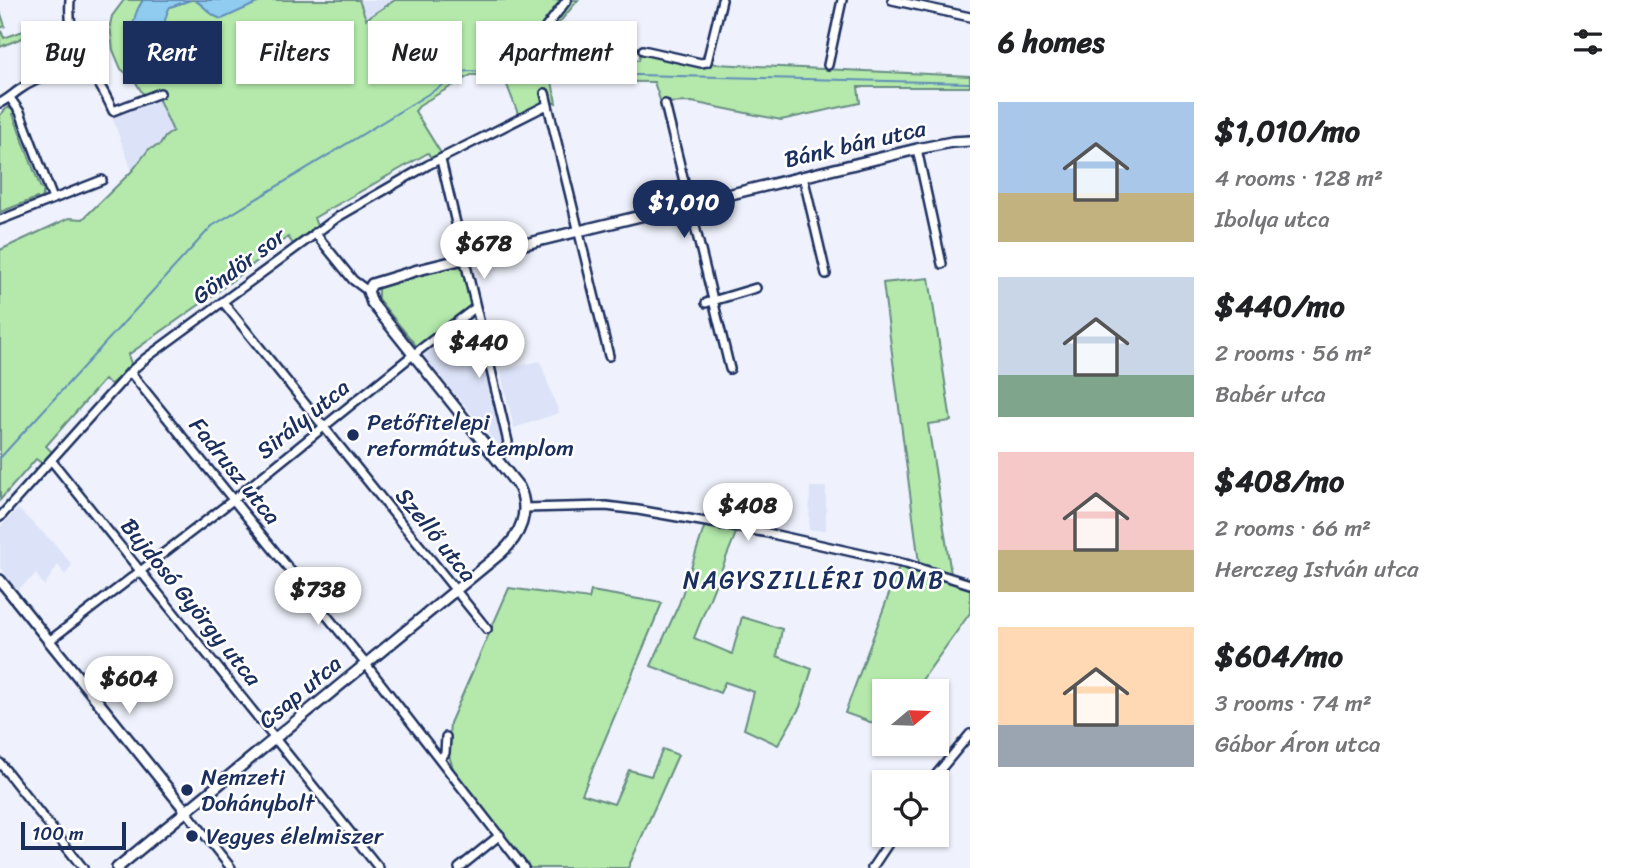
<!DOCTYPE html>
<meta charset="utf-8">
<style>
:root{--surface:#fff;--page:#f6f6f6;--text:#202124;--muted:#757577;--accent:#1b2f5e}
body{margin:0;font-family:Sriracha,sans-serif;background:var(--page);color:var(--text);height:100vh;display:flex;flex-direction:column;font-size:26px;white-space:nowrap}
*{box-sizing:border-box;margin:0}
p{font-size:23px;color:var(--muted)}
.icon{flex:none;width:38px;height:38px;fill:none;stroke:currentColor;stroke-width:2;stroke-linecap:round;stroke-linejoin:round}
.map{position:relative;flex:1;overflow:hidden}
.panel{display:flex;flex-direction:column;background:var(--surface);width:665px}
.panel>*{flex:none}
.hud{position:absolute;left:21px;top:21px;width:665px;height:63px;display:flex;gap:14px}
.needle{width:46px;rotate:71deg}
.tools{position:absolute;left:872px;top:679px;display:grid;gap:14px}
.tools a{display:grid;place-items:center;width:77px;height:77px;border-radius:0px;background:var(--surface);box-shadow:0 2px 5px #0004;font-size:35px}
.scale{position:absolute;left:21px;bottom:18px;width:105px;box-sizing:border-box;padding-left:7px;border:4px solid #1b2f5e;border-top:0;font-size:19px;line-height:24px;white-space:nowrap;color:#1b2f5e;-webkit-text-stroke:5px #fff;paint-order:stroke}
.price{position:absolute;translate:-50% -60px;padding:0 16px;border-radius:24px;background:#fff;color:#222;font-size:23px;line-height:46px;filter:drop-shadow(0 2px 4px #0008)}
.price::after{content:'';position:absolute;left:50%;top:42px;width:21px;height:16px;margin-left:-10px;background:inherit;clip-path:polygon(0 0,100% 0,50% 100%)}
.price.selected{background:var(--accent);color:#fff}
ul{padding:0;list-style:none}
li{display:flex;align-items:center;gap:21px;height:175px;padding:0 28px}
li span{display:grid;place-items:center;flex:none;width:196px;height:140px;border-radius:0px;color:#555}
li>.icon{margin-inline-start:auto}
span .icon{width:84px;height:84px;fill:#fffc;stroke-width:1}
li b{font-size:30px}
h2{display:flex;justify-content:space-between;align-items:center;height:84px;padding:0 28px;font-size:30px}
.chip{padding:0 24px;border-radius:0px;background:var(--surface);box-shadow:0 2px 5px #0004;font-size:24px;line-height:63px}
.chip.selected{background:var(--accent);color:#fff}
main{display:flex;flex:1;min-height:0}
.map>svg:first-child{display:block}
.built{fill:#dce3f8}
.green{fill:#b4e9ab;stroke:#688c84;stroke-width:2}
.water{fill:#90cbf0;stroke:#618db6;stroke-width:2}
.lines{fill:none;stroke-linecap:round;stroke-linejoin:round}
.stream{stroke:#618db6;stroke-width:2}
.minor-casing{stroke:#1b2f5e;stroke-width:12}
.tertiary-casing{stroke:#1b2f5e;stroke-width:14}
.minor{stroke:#fff;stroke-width:7}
.tertiary{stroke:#fff;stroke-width:9}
.poi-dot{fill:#1b2f5e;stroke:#fff;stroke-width:2.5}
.labels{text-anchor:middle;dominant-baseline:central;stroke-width:5;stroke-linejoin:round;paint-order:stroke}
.street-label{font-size:23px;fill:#1b2f5e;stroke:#fff}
.poi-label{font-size:23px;fill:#1b2f5e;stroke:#fff;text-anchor:start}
.neighbourhood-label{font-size:24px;letter-spacing:2px;fill:#1b2f5e;stroke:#fff}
</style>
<main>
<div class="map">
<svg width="970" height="868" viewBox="0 0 970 868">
<rect width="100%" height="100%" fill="#eff2fc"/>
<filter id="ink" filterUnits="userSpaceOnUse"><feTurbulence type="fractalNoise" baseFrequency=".0143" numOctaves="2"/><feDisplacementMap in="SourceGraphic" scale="14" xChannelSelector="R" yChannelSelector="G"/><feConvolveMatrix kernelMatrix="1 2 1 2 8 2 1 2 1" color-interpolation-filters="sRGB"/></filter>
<g filter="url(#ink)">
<path class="built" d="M 359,0 L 395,0 L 365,19 Z
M 158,98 L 173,131 L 165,137 L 160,145 L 149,149 L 132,171 L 112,117 Z
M 475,318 L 505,442 L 499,446 L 423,356 Z
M 540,361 L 559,413 L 514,428 L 500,370 Z
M 810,487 L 826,487 L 826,530 L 809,530 Z
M 18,509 L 55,544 L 72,565 L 65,575 L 58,565 L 44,586 L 36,574 L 18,590 L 0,567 L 0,527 Z"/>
<path class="green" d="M 124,0 L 359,0 L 366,19 L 395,0 L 578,0 L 540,46 L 543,62 L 639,60 L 642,47 L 716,64 L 970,76 L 970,87 L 858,87 L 860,103 L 781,120 L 692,102 L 661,103 L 654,82 L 552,81 L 556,103 C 542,101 530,109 519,116 L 503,75 L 471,75 L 421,104 L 415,111 L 442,155 L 431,158 L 428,153 L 314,218 L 317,226 L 293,244 L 288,237 L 216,293 L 128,355 L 132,366 L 111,384 L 104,380 L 46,446 L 52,452 L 43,464 L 36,459 L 0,500 L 0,250 L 69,218 L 83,219 L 132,171 L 149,149 L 160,145 L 165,137 L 173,131 L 158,98 L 148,102 L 135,81 L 121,69 L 113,50 L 110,25 L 112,16 Z
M 0,11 L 5,26 L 0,28 L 4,38 L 45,23 L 44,29 L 0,47 Z
M 68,27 L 68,46 L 62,59 L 53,33 Z
M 8,107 L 15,112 L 13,114 L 41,189 L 44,188 L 42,201 L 39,202 L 37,198 L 0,212 L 0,115 Z
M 462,263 L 471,307 L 417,347 L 378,299 L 378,289 L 384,284 Z
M 929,278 L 951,421 L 928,424 L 951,574 L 970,581 L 970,613 L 914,691 L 884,691 L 884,727 L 845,713 L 899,567 L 920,571 L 883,283 Z
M 705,525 L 736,533 L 694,638 L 732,654 L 742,617 L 782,629 L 777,656 L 812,669 L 800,707 L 778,745 L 744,729 L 754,692 L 725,682 L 720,693 L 651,666 L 679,604 Z
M 509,588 L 589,599 L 591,591 L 662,603 L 582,794 L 614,804 L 629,770 L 651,776 L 663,749 L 678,755 L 628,868 L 529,868 L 453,769 L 448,752 L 450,723 Z"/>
<path class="water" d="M 143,0 L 191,0 L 170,7 C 160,21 168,58 137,44 C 130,29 134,13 143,0 Z
M 194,0 L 264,0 L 222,19 C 209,16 205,5 194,0 Z
M 157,52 L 163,53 L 163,62 L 153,71 L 143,66 L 139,60 L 140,56 Z"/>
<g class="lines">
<path class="stream" d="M 0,458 L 212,226 L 466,71 L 970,83"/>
<defs>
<path id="minor" d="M 70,0 C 66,51 96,69 113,111 L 160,93
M 892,0 L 970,17
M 534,43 L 567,0
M 643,50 L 701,63 L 707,62 L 722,0
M 828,65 L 842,0
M 58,71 L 74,43
M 545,93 L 609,356
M 10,98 L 20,112 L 53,199
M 0,103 C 8,99 12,95 19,90 C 38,76 66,69 89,71
M 665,104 L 730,369
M 917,149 L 942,264
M 441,160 L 508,442 L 506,449 L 496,458
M 803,176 L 826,274
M 0,220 L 102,180
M 315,233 L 353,280 L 368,291
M 223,302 L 487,629
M 706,303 L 756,288
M 130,372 L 365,663 L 524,868
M 51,460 L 379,868
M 524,508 L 606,506 L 638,510 L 763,532 L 906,564 L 970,584
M 0,517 L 130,372 L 146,358 L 338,217 L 428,165 L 547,105
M 49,641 L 233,500 L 414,354 L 475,308
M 440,759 L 445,753 L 446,737
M 0,763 L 83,868
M 930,782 L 970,734
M 186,811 L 231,868
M 459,868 L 500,835
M 872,868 L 894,835"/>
<path id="tertiary" d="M 0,580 L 186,811
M 117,868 L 501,553 C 520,536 531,512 519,487 L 372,303 L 368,291 L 372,284 L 418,270 L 917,149 L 952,142 L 970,141"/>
</defs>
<use href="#minor" class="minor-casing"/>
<use href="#tertiary" class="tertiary-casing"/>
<use href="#minor" class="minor"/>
<use href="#tertiary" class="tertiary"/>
</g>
</g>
<g class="poi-dot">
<circle cx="353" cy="435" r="7"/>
<circle cx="187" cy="790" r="7"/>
<circle cx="192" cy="836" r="7"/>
</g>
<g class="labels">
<g class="street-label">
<text transform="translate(855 144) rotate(-13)">Bánk bán utca</text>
<text transform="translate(239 266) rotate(-37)">Göndör sor</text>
<text transform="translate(303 419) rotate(-39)">Sirály utca</text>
<text transform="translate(235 471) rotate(51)">Fadrusz utca</text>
<text transform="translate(436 535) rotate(51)">Szellő utca</text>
<text transform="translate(191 602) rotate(51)">Bujdosó György utca</text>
<text transform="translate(300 692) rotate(-40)">Csap utca</text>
</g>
<g class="poi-label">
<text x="367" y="422">Petőfitelepi<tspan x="367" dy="26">református templom</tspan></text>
<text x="201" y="777">Nemzeti<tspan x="201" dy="26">Dohánybolt</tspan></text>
<text x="206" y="836">Vegyes élelmiszer</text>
</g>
<g class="neighbourhood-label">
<text x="814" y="580">NAGYSZILLÉRI DOMB</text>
</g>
</g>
</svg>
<div class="tools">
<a><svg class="needle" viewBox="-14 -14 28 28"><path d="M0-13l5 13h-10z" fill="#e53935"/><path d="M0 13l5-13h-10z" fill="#757577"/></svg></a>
<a><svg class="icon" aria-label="locate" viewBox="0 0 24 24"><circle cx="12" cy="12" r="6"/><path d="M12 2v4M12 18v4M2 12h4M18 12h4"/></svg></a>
</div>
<div class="scale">100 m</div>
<b class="price selected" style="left:684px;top:240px">$1,010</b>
<b class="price" style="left:484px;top:281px">$678</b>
<b class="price" style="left:479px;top:380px">$440</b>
<b class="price" style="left:748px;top:543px">$408</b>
<b class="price" style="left:318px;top:627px">$738</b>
<b class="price" style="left:129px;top:716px">$604</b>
<div class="hud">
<a class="chip">Buy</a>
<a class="chip selected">Rent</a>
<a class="chip">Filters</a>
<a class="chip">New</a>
<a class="chip">Apartment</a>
</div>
</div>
<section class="panel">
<h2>6 homes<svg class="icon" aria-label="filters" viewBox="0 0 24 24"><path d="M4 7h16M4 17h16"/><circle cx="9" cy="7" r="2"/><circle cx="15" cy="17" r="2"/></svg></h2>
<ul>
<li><span style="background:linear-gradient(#a9c7e8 65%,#c2b280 0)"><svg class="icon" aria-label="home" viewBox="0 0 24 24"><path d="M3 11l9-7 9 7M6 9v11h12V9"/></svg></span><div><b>$1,010/mo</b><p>4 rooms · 128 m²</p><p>Ibolya utca</p></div></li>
<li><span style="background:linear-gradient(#c9d6e8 70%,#7fa58c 0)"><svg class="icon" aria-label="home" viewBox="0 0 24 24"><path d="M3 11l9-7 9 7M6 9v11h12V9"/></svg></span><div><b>$440/mo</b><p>2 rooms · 56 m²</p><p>Babér utca</p></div></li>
<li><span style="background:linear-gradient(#f6c9c9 70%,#c2b280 0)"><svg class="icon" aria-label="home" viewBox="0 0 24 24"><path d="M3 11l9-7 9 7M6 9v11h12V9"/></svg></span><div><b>$408/mo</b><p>2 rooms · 66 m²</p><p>Herczeg István utca</p></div></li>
<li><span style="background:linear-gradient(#ffd9b3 70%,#9aa5b1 0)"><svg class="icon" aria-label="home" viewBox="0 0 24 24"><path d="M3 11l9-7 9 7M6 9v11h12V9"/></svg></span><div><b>$604/mo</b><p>3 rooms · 74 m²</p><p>Gábor Áron utca</p></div></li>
</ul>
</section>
</main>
